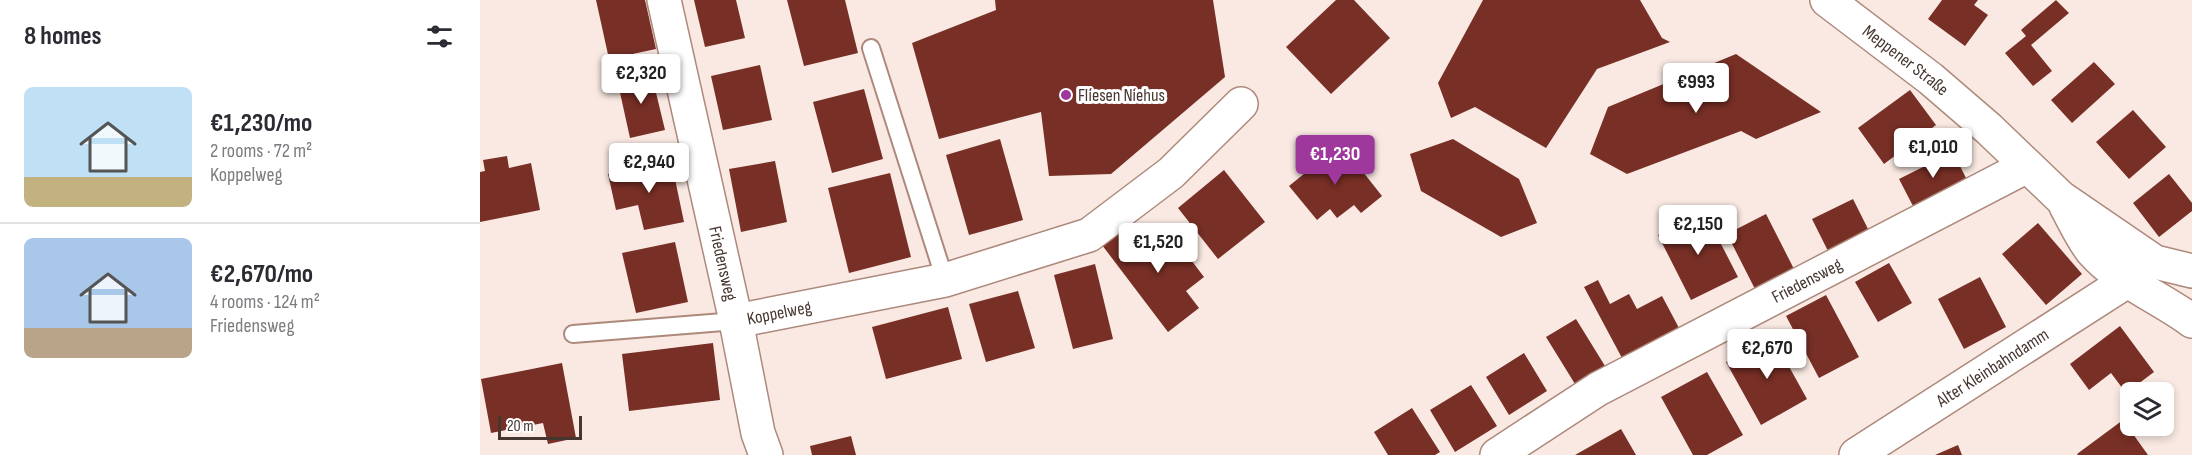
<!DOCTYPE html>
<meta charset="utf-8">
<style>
:root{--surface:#fff;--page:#f7f7f7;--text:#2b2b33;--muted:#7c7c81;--line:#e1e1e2;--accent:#9f389c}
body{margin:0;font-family:"Sofia Sans Condensed",sans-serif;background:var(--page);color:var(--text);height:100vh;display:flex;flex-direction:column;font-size:22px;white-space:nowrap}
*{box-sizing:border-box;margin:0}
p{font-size:20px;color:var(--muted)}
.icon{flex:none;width:33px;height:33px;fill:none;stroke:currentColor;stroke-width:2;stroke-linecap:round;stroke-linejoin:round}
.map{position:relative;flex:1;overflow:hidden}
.details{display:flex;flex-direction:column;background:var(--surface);width:480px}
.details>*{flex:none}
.fabs{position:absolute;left:1640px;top:382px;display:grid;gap:12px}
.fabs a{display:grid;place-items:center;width:54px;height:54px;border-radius:9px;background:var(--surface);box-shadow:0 3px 9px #0003;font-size:30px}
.scale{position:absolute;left:18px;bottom:15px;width:84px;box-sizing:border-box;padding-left:6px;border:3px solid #463630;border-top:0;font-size:16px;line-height:21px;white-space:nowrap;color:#463630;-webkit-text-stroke:4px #fff;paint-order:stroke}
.price{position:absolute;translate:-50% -51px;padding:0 14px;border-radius:6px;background:#fff;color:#222;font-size:20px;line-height:39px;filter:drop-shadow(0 2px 3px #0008)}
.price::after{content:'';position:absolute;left:50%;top:36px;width:18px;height:14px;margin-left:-9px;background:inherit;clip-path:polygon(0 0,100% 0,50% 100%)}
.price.current{background:var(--accent);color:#fff}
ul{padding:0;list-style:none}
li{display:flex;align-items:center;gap:18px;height:150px;padding:0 24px}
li+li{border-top:2px solid var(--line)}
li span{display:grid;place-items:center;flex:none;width:168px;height:120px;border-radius:9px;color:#555}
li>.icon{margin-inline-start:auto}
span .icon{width:72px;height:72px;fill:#fffc;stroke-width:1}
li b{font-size:26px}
h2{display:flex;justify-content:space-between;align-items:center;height:72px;padding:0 24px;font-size:26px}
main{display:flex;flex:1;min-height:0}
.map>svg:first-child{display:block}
.building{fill:#782f25}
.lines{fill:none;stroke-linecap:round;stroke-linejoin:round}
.lane-casing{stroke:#ad897b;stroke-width:20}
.street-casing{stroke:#ad897b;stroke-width:36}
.secondary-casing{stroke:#ad897b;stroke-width:36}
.lane{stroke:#fff;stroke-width:16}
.street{stroke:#fff;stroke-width:33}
.secondary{stroke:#fff;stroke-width:33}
.poi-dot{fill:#9f389c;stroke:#fff;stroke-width:2}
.labels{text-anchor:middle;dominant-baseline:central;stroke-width:6;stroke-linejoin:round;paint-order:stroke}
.street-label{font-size:18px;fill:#463630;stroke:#fff}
.poi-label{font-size:18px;fill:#463630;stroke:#fff;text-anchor:start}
</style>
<main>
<section class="details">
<h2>8 homes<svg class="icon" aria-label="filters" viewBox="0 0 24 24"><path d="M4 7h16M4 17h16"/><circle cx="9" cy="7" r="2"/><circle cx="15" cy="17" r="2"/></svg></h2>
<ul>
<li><span style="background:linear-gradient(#bfe0f5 75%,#c2b280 0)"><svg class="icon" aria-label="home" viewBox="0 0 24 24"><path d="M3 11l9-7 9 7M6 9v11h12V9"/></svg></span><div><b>€1,230/mo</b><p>2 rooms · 72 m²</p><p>Koppelweg</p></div></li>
<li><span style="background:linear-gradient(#a9c7e8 75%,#b9a48a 0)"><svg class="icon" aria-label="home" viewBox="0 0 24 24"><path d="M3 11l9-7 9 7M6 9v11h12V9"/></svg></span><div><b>€2,670/mo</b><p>4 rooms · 124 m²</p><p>Friedensweg</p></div></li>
</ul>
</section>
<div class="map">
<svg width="1712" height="455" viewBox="0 0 1712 455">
<rect width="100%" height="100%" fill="#f9e9e2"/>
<path class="building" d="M 116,0 L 165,0 L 176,49 L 129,59 Z
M 214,0 L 256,0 L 265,38 L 225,47 Z
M 307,0 L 365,0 L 378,53 L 324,66 Z
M 515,0 L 733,0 L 745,77 L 631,174 L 569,176 L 561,112 L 459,139 L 432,43 L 516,10 Z
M 856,0 L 874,0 L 910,38 L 851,94 L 806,47 Z
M 1003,0 L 1160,0 L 1182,38 L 1190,42 L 1117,69 L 1066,148 L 995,107 L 971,118 L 958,83 Z
M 1462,0 L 1498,0 L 1494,5 L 1508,15 L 1485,46 L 1448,19 Z
M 1576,0 L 1589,13 L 1551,45 L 1572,71 L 1553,86 L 1525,53 L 1546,36 L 1541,30 Z
M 1256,54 L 1341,112 L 1276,139 L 1261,131 L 1147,174 L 1110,154 L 1128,107 Z
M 1614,62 L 1635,84 L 1592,123 L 1571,100 Z
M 280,65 L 292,120 L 243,130 L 231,76 Z
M 171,72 L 185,130 L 150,138 L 137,79 Z
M 384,89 L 403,159 L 352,173 L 333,102 Z
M 1430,90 L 1456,125 L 1404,164 L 1378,128 Z
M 1653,110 L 1686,147 L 1649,179 L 1616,142 Z
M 520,139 L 543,220 L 489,235 L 466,155 Z
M 973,139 L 1039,179 L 1057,223 L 1021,237 L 941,191 L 930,154 Z
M 861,144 L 902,196 L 881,213 L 874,205 L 857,218 L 850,209 L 837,220 L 809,186 Z
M 1473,152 L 1486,178 L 1433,206 L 1419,179 Z
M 27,156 L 29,168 L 51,163 L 60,210 L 0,222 L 0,172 L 5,171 L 3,160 Z
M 191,160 L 204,222 L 164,230 L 158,205 L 136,210 L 128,174 Z
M 295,161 L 307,222 L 261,232 L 249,169 Z
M 744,170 L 785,222 L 738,259 L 698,208 Z
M 410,173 L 431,257 L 369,273 L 348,188 Z
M 1689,174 L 1712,203 L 1712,211 L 1679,237 L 1653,203 Z
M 1373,199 L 1389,231 L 1348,251 L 1332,219 Z
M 1224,211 L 1258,277 L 1211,300 L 1178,235 Z
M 1286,214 L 1314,269 L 1275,289 L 1247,234 Z
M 1558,223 L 1602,274 L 1566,305 L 1522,254 Z
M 648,226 L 666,249 L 689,231 L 724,277 L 706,291 L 719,308 L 688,332 L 622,245 Z
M 195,242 L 208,302 L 156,313 L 142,253 Z
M 1409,263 L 1432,303 L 1398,322 L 1375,282 Z
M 615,264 L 633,339 L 593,349 L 574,275 Z
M 1500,277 L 1526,327 L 1484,349 L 1458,299 Z
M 1118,280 L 1130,304 L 1149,294 L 1157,309 L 1182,296 L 1199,328 L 1142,358 L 1104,287 Z
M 538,291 L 555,348 L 506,362 L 489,304 Z
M 1346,295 L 1379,357 L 1339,378 L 1306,316 Z
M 468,307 L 482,359 L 406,379 L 392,327 Z
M 1096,319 L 1125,366 L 1095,384 L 1066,337 Z
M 1640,326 L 1674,372 L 1646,393 L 1631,373 L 1609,390 L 1590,364 Z
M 1292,336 L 1327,399 L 1281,425 L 1246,362 Z
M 233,343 L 240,400 L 149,411 L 142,354 Z
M 1044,353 L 1067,391 L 1029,415 L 1006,377 Z
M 82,363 L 96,438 L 68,444 L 63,423 L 11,433 L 1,379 Z
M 1227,372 L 1263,435 L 1227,455 L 1213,455 L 1181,397 Z
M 991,385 L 1017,426 L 975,452 L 950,410 Z
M 932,408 L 960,452 L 955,455 L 908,455 L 894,432 Z
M 1643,420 L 1668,455 L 1598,455 L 1597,454 Z
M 1141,429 L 1156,455 L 1095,455 Z
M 371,436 L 376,455 L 332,455 L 330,446 Z
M 1478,445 L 1482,455 L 1455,455 Z"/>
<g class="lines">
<defs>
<path id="lane" d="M 391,48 L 465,280
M 93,334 L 256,321"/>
<g id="street">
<path id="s1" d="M 184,0 L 256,321 L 278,433 L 286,455"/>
<path id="s2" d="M 256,321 L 465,280 L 609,235 L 691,173 L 761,104"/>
<path id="s3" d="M 1017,455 L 1118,389 L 1547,166"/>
<path id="s4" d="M 1376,455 L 1647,281"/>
</g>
<g id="secondary">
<path id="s5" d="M 1347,0 L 1451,79 L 1509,129 L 1580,197 L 1675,262 L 1712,271"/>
<path d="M 1586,206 C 1594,221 1602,238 1612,251 C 1639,282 1680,297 1712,321"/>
</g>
</defs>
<use href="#lane" class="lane-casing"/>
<use href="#street" class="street-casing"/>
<use href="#secondary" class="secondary-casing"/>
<use href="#lane" class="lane"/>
<use href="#street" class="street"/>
<use href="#secondary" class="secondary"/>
</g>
<circle class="poi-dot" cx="586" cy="95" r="6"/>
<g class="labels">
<g class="street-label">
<text stroke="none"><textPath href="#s5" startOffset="99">Meppener Straße</textPath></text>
<text stroke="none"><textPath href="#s1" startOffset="270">Friedensweg</textPath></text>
<text stroke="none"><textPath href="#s3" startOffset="356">Friedensweg</textPath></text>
<text stroke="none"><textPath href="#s2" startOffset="44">Koppelweg</textPath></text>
<text stroke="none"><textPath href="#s4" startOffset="162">Alter Kleinbahndamm</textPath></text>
</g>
<g class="poi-label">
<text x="598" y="95">Fliesen Niehus</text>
</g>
</g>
</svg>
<div class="fabs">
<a><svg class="icon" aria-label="layers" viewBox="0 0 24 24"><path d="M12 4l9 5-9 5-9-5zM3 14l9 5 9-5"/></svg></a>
</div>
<div class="scale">20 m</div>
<b class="price" style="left:161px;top:105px">€2,320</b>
<b class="price" style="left:1216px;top:114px">€993</b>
<b class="price" style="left:1453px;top:179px">€1,010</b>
<b class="price current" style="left:855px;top:186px">€1,230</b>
<b class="price" style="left:169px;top:194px">€2,940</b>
<b class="price" style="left:1218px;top:256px">€2,150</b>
<b class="price" style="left:678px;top:274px">€1,520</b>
<b class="price" style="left:1287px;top:380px">€2,670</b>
</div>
</main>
